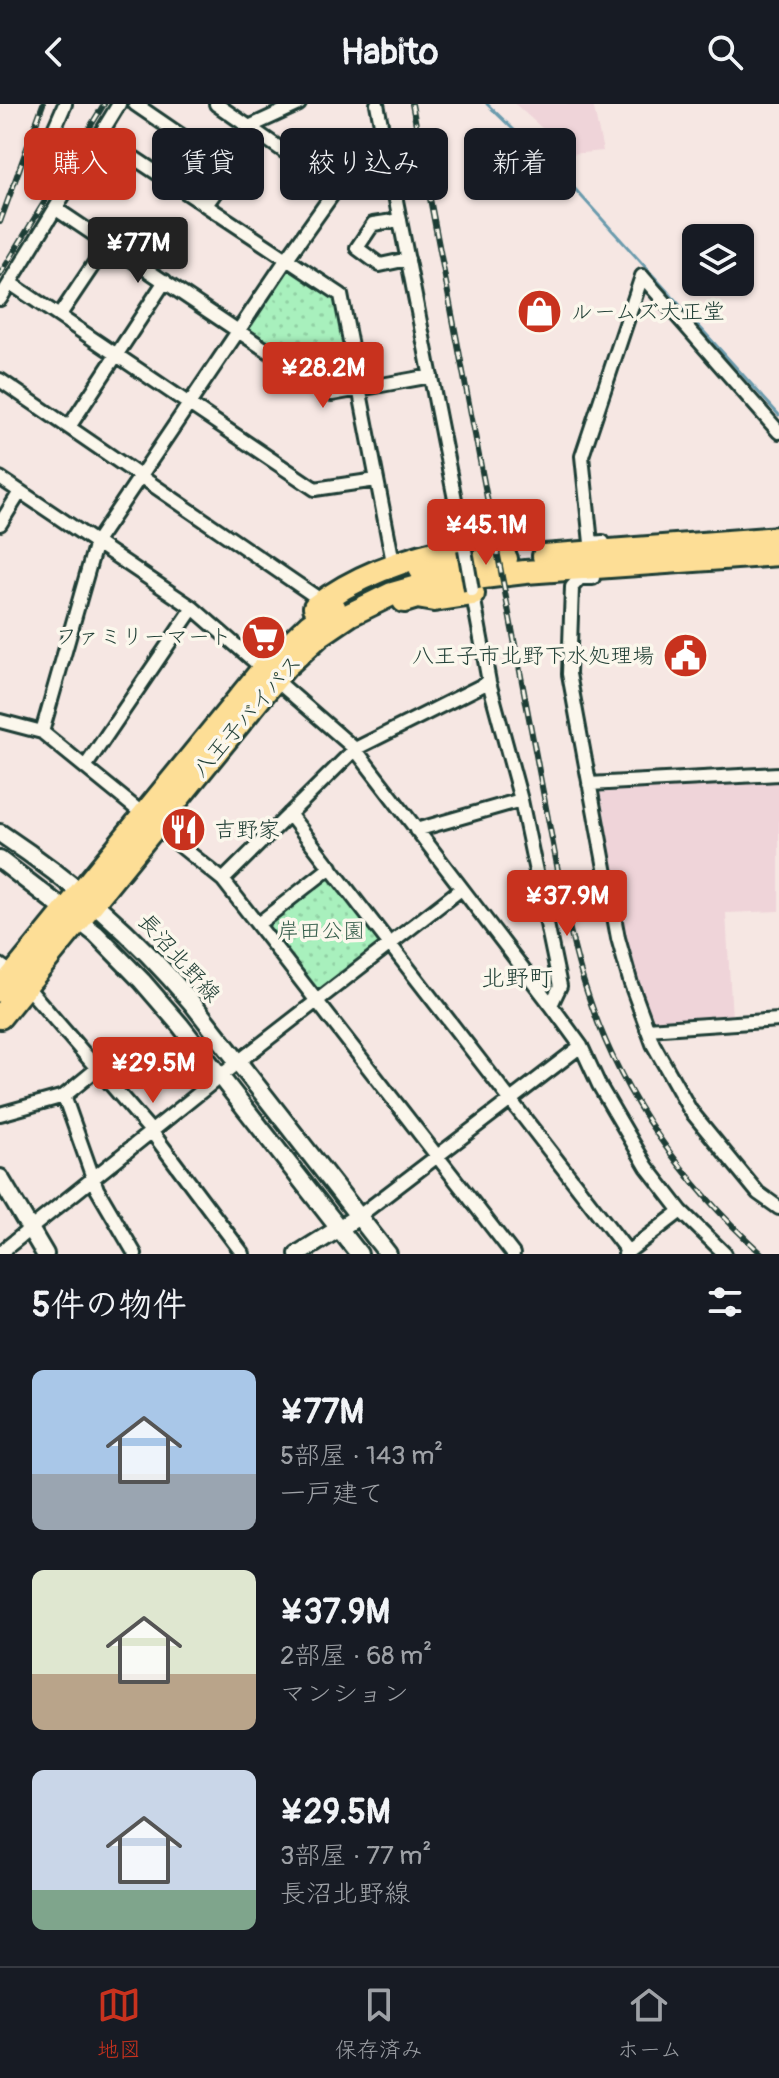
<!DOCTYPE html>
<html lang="ja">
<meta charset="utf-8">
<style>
:root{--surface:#171b24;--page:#20242c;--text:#f1f3f6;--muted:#9ea1a6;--line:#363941;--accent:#c8321e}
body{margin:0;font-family:Pangolin,"Klee One",sans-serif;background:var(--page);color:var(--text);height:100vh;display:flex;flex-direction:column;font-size:30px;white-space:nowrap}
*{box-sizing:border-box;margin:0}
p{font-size:26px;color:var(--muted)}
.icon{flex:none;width:44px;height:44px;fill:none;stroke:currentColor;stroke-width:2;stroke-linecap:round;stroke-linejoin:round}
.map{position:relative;height:1150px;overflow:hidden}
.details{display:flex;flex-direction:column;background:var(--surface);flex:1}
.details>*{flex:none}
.banner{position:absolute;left:24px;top:24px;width:732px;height:72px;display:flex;gap:16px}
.fabs{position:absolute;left:682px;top:120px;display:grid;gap:16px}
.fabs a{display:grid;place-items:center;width:72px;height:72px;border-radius:12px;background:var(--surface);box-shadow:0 2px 6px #0004;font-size:40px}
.price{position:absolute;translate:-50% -68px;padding:0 18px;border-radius:8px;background:var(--accent);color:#fff;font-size:26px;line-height:52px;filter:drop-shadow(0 2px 4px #0008)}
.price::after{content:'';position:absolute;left:50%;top:48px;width:24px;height:18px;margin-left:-12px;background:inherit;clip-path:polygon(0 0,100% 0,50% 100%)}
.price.selected{background:#222;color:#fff}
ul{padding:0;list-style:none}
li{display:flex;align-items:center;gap:24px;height:200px;padding:0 32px}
li span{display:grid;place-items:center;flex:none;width:224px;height:160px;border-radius:12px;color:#555}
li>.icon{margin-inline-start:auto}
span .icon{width:96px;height:96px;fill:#fffc;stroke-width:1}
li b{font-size:34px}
h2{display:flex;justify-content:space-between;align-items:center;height:96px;padding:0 32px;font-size:34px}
.chip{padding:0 28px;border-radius:12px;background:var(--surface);box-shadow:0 2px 6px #0004;font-size:28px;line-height:72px}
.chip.selected{background:var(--accent);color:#fff}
header{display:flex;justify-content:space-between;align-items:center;height:104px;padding:0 32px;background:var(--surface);font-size:36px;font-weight:800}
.tabs{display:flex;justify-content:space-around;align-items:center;height:112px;border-top:2px solid var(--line);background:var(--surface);font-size:22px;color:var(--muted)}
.tabs a{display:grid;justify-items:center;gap:4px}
.tabs .selected{color:var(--accent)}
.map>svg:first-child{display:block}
.built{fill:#efd4d9}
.green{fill:url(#green-dots);stroke:#649678;stroke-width:2}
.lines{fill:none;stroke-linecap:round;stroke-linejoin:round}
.stream{stroke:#6b9bad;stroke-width:3}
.street-casing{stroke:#1f3d34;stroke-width:18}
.secondary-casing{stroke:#1f3d34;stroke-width:22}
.highway-casing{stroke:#1f3d34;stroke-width:28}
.street{stroke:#fbf7ec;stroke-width:12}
.secondary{stroke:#fbf7ec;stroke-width:16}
.highway{stroke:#fdde96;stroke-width:22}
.rail-casing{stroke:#1f3d34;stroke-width:6}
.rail{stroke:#fbf7ec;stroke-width:3;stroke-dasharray:9;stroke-linecap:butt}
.street-bridge-casing{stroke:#1f3d34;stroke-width:18;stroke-linecap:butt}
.street-bridge{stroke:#fbf7ec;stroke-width:12}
.labels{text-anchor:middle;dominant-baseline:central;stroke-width:7;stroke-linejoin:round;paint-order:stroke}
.poi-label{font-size:22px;fill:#1f3d34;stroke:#fbf7ec;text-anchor:start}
.street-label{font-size:22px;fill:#1f3d34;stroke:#fbf7ec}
.park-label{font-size:22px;fill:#3a614f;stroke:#fbf7ec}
.neighbourhood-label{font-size:24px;fill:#1f3d34;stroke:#fbf7ec}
</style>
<header><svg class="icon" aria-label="back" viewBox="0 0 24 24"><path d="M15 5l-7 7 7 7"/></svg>Habito<svg class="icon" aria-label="search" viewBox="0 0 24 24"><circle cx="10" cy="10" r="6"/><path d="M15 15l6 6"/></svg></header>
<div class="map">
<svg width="779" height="1150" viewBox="0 0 779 1150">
<defs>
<pattern id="green-dots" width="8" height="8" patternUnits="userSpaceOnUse" patternTransform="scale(2)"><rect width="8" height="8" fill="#a8f0bd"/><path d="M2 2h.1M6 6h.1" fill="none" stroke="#90cfa3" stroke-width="1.8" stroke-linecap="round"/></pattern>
</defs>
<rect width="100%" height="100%" fill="#f6e7e3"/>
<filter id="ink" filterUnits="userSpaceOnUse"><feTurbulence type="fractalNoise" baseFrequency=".0125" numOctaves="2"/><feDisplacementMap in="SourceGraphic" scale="16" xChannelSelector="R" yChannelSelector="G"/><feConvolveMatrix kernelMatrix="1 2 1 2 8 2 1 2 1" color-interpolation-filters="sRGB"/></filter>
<g filter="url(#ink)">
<path class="built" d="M 515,0 L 593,0 L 603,47 L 571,50 Z
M 779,676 L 779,807 L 726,809 L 732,915 L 655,920 L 646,911 L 622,831 L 595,685 Z"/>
<path class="green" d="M 291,163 L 337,192 L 353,282 L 333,288 L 247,228 L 246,224 L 288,164 Z
M 331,770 L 380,836 L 380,840 L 322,887 L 313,885 L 264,821 Z"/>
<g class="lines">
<path class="stream" d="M 487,0 L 574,84 L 779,311"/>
<defs>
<path id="street" d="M 135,0 L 230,65
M 216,0 L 337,84
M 377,0 L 465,446
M 249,23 L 299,0
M 101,32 L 341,191 L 394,463
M 48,39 L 65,0
M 206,101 L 258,29
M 56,105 L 332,290 L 431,272
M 400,116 L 373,120 L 357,144 L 380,161 L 408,155
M 642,172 L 779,328
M 10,179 L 315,385 L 376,376
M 0,195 L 119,0
M 59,212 L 108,139
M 0,276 L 322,497
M 69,323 L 165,177
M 0,374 L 193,504 L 355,645 L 551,901
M 0,420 L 20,388
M 603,438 L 591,439 L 582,352 L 642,172
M 593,474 L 580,474 L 572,483 L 569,570 L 618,834 L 631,880 L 653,940 L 690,1006 L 758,1089 L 779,1104
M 472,486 L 489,578 L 521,696 L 560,882 L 551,901 L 581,942 L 599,981 L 647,1063 L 681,1107 L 725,1150
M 0,617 L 42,628 L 144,711
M 42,628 L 96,438 L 288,153 L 337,84 L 393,73
M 85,663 L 193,504
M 589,680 L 779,670
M 289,710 L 628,1148
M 157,723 L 223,776 L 513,1150
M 416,726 L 521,696
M 223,776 L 355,645 L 489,578
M 258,820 L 331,763
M 0,861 L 14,871
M 26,882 L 151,1027 L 243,1150
M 647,925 L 779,916
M 64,992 L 97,1085 L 135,1150
M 0,1010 L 64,992 L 98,964
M 359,1112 L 581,942
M 0,1149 L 238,958 L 461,785
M 625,1150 L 681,1107"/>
<path id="secondary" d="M 0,729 C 76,780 133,829 192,899 L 388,1150
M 0,756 L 96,830 L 142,877 L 180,921 L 359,1150
M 0,1074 L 45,1150
M 298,1150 L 359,1112"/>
<path id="highway" d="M 544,452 L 779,434
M 421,466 L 455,460 L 506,455
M 404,497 L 417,493 L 434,496 L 473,490
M 315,503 C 356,471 413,452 464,442
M 0,887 L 263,565 L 309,521 L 334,503
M 0,913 L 285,563 L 320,531 L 351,510 L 392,490 L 427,480 L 525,468 L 779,450"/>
</defs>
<use href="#street" class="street-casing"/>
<use href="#secondary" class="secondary-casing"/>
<use href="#highway" class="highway-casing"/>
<use href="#street" class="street"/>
<use href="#secondary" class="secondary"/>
<use href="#highway" class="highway"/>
<defs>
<path id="rail" d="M 412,0 L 555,751 C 564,797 572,844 587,888 C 620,990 683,1078 762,1150
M 0,118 L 43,0
M 0,171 L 104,0"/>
</defs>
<use href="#rail" class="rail-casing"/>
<use href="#rail" class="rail"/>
<defs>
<path id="street-bridge" d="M 465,446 L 472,486"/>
</defs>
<use href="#street-bridge" class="street-bridge-casing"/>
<use href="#street-bridge" class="street-bridge"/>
</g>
</g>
<defs>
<symbol id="shop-disc" viewBox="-11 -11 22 22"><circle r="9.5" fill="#c8321e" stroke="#fbf7ec"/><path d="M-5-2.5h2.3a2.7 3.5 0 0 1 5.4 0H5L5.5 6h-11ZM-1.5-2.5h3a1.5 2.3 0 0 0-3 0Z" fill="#fff"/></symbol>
<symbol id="supermarket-disc" viewBox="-11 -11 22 22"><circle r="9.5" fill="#c8321e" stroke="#fbf7ec"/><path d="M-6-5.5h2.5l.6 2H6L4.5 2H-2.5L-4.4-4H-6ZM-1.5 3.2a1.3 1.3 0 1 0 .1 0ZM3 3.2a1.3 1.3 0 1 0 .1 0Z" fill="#fff"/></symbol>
<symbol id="civic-disc" viewBox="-11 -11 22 22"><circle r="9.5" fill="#c8321e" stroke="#fbf7ec"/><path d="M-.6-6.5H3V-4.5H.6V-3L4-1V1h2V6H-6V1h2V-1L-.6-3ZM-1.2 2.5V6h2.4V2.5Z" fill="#fff"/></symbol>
<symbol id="restaurant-disc" viewBox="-11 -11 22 22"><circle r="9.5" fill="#c8321e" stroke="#fbf7ec"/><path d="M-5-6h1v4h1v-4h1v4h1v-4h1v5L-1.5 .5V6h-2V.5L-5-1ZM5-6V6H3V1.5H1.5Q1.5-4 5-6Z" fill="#fff"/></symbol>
</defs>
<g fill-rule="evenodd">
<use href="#shop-disc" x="514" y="182" width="51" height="51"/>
<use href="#supermarket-disc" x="238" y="508" width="51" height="51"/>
<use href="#civic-disc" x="660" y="526" width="51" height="51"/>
<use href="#restaurant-disc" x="158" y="700" width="51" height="51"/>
</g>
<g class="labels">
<g class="poi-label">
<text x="571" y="208">ルームズ大正堂</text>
<text x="232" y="533" text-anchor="end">ファミリーマート</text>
<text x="654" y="552" text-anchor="end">八王子市北野下水処理場</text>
<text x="214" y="726">吉野家</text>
</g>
<g class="street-label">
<text transform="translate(247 612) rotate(-49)">八王子バイパス</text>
<text transform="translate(179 854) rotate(48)">長沼北野線</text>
</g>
<g class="park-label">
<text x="321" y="827">岸田公園</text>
</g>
<g class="neighbourhood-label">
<text x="517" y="874">北野町</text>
</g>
</g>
</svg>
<div class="fabs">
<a><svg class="icon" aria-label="layers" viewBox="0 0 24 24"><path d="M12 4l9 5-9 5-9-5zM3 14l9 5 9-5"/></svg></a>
</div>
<b class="price selected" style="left:138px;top:181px">¥77M</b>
<b class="price" style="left:323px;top:306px">¥28.2M</b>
<b class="price" style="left:486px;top:463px">¥45.1M</b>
<b class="price" style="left:567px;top:834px">¥37.9M</b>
<b class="price" style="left:153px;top:1001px">¥29.5M</b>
<div class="banner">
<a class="chip selected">購入</a>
<a class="chip">賃貸</a>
<a class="chip">絞り込み</a>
<a class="chip">新着</a>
</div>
</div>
<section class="details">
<h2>5件の物件<svg class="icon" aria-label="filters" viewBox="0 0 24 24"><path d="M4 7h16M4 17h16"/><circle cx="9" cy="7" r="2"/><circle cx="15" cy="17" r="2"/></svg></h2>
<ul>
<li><span style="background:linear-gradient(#a9c7e8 65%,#9aa5b1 0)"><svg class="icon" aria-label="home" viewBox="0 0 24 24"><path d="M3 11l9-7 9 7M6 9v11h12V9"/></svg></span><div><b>¥77M</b><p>5部屋 · 143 m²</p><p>一戸建て</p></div></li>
<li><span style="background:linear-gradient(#dfe7d0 65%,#b9a48a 0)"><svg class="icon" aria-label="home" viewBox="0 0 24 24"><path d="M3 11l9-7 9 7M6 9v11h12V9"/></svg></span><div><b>¥37.9M</b><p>2部屋 · 68 m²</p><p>マンション</p></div></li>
<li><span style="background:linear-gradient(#c9d6e8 75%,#7fa58c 0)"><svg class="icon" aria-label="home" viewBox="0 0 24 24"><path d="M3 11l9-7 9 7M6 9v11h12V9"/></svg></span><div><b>¥29.5M</b><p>3部屋 · 77 m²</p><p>長沼北野線</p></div></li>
</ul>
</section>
<nav class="tabs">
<a class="selected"><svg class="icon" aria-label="map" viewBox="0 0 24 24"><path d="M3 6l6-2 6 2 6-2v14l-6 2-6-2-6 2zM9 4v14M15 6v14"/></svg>地図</a>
<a><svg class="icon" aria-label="saved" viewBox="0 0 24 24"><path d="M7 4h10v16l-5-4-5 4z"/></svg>保存済み</a>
<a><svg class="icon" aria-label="home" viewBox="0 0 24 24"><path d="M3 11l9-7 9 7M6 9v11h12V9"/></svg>ホーム</a>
</nav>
